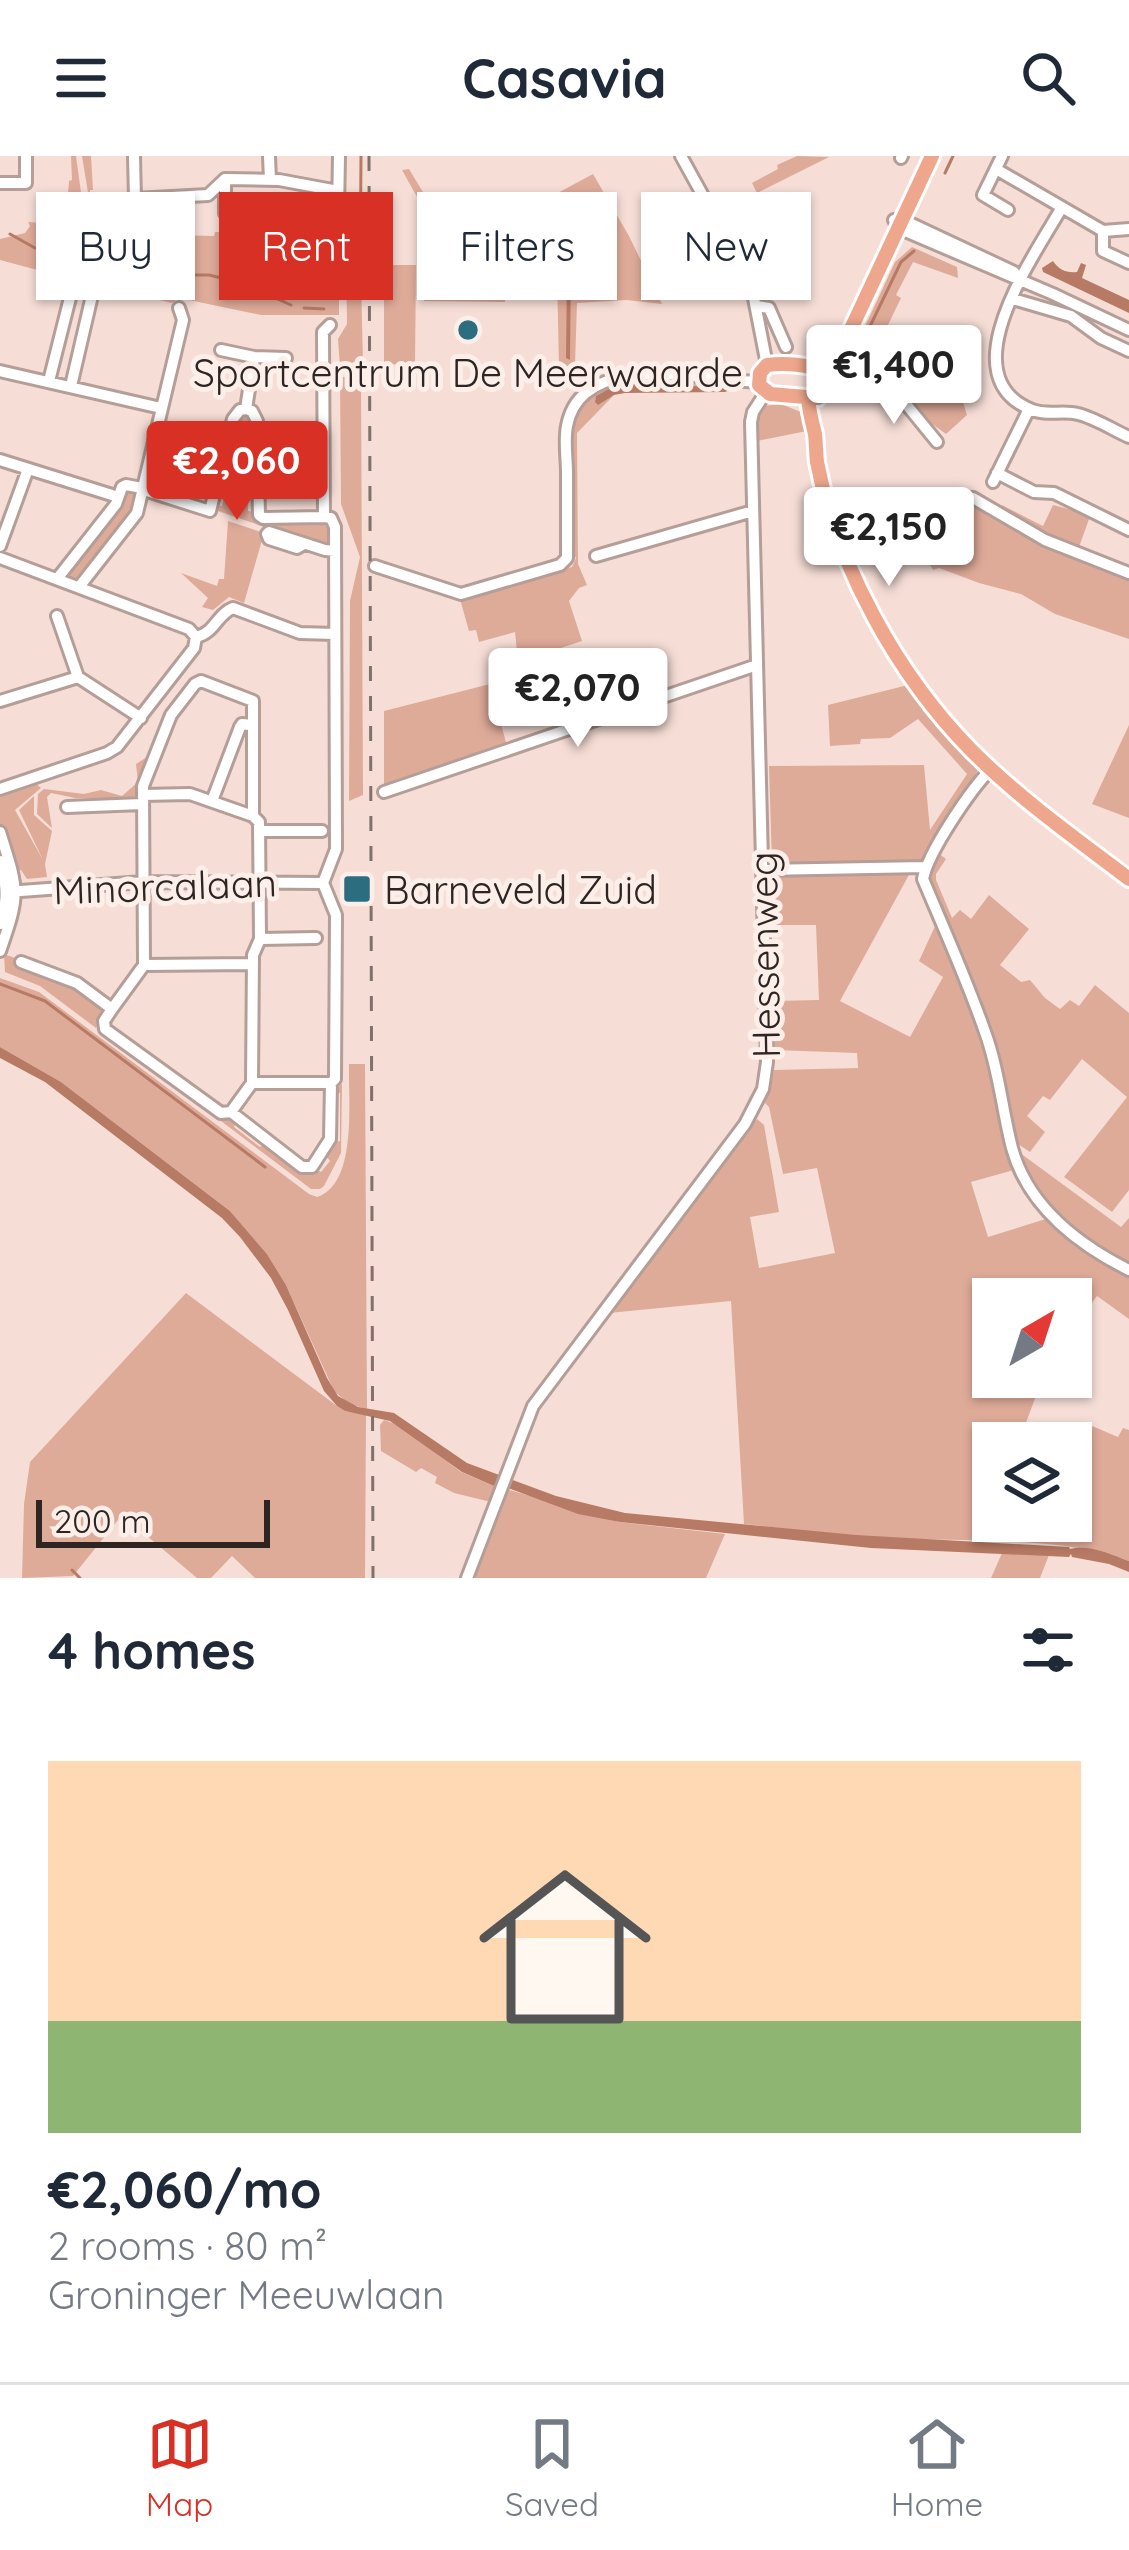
<!DOCTYPE html>
<meta charset="utf-8">
<style>
:root{--surface:#fff;--page:#f6f6f7;--text:#1f2937;--muted:#747a83;--line:#e0e1e3;--accent:#d93025}
body{margin:0;font-family:Quicksand,sans-serif;background:var(--page);color:var(--text);height:100vh;display:flex;flex-direction:column;font-size:45px;white-space:nowrap}
*{box-sizing:border-box;margin:0}
p{font-size:39px;color:var(--muted)}
.icon{flex:none;width:66px;height:66px;fill:none;stroke:currentColor;stroke-width:2;stroke-linecap:round;stroke-linejoin:round}
.map{position:relative;height:1422px;overflow:hidden}
.side{display:flex;flex-direction:column;background:var(--surface);flex:1}
.side>*{flex:none}
.top-card{position:absolute;left:36px;top:36px;width:1059px;height:108px;display:flex;gap:24px}
.needle{width:78px;rotate:39deg}
.tools{position:absolute;left:972px;top:1122px;display:grid;gap:24px}
.tools a{display:grid;place-items:center;width:120px;height:120px;border-radius:0px;background:var(--surface);box-shadow:0 3px 9px #0004;font-size:60px}
.scale{position:absolute;left:36px;bottom:30px;width:234px;box-sizing:border-box;padding-left:12px;border:6px solid #2e2522;border-top:0;font-size:33px;line-height:42px;white-space:nowrap;color:#2e2522;-webkit-text-stroke:9px #fceee9;paint-order:stroke}
.price{position:absolute;translate:-50% -102px;padding:0 27px;border-radius:12px;background:#fff;color:#222;font-size:39px;line-height:78px;filter:drop-shadow(0 3px 6px #0008)}
.price::after{content:'';position:absolute;left:50%;top:72px;width:36px;height:27px;margin-left:-18px;background:inherit;clip-path:polygon(0 0,100% 0,50% 100%)}
.price.active{background:var(--accent);color:#fff}
ul{padding:0;list-style:none}
li{display:grid;align-content:center;gap:24px;height:636px;padding:0 48px}
li span{display:grid;place-items:center;height:372px;border-radius:0px;color:#555}
li>.icon{margin-inline-start:auto}
span .icon{width:216px;height:216px;fill:#fffc;stroke-width:1}
li b{font-size:51px}
h2{display:flex;justify-content:space-between;align-items:center;height:144px;padding:0 48px;font-size:51px}
.chip{padding:0 42px;border-radius:0px;background:var(--surface);box-shadow:0 3px 9px #0004;font-size:42px;line-height:108px}
.chip.active{background:var(--accent);color:#fff}
header{display:flex;justify-content:space-between;align-items:center;height:156px;padding:0 48px;background:var(--surface);font-size:54px;font-weight:700}
.tab-bar{display:flex;justify-content:space-around;align-items:center;height:168px;border-top:3px solid var(--line);background:var(--surface);font-size:33px;color:var(--muted)}
.tab-bar a{display:grid;justify-items:center;gap:6px}
.tab-bar .active{color:var(--accent)}
.map>svg:first-child{display:block}
.green{fill:#dfab99}
.water{fill:#b77a64}
.lines{fill:none;stroke-linecap:round;stroke-linejoin:round}
.stream{stroke:#b77a64;stroke-width:3}
.minor-casing{stroke:#b49e97;stroke-width:16}
.major-casing{stroke:#fff;stroke-width:20}
.minor{stroke:#fff;stroke-width:10}
.major{stroke:#eea78d;stroke-width:14}
.rail{stroke:#80716c;stroke-width:3;stroke-dasharray:15 15;stroke-linecap:butt}
.poi-dot{fill:#2c6d80;stroke:#fceee9;stroke-width:4.5}
.labels{text-anchor:middle;dominant-baseline:central;stroke-width:10;stroke-linejoin:round;paint-order:stroke}
.poi-label{font-size:39px;fill:#2e2522;stroke:#fceee9}
.street-label{font-size:39px;fill:#2e2522;stroke:#fceee9}
</style>
<header><svg class="icon" aria-label="menu" viewBox="0 0 24 24"><path d="M4 6h16M4 12h16M4 18h16"/></svg>Casavia<svg class="icon" aria-label="search" viewBox="0 0 24 24"><circle cx="10" cy="10" r="6"/><path d="M15 15l6 6"/></svg></header>
<div class="map">
<svg width="1129" height="1422" viewBox="0 0 1129 1422">
<rect width="100%" height="100%" fill="#f6ded6"/>
<path class="green" d="M 71,0 L 76,0 L 85,65 L 71,123 L 0,104 L 0,83 L 25,77 L 30,70 L 28,66 L 43,67 L 44,60 L 68,37 L 69,25 L 72,24 Z
M 82,0 L 91,0 L 93,34 L 90,34 L 90,46 L 97,50 L 97,55 L 109,70 L 103,77 L 214,80 L 215,76 L 232,76 L 232,105 L 319,129 L 339,130 L 339,159 L 261,159 L 179,142 L 172,147 L 77,124 L 92,61 Z
M 797,0 L 829,1 L 757,37 L 752,27 L 778,13 L 777,9 Z
M 409,13 L 444,71 L 536,37 L 541,46 L 593,18 L 629,80 L 662,148 L 626,144 L 577,147 L 575,209 L 570,213 L 559,212 L 557,117 L 551,117 L 548,107 L 506,108 L 505,146 L 424,145 L 424,94 L 442,86 L 402,14 Z
M 360,81 L 363,208 L 360,212 L 340,211 L 338,183 L 347,168 L 346,102 Z
M 912,91 L 957,111 L 958,122 L 913,106 L 896,139 L 901,142 L 886,173 L 880,171 L 871,191 L 863,198 L 854,194 L 895,106 Z
M 384,109 L 416,109 L 415,209 L 384,208 Z
M 940,170 L 967,259 L 946,278 L 917,257 L 877,208 Z
M 342,221 L 361,221 L 363,639 L 349,645 L 350,445 L 360,401 L 341,348 L 340,224 Z
M 629,224 L 736,228 L 735,232 L 629,227 L 616,229 L 595,243 L 598,248 L 614,239 L 577,277 L 578,408 L 587,429 L 579,432 L 569,445 L 582,485 L 518,506 L 515,476 L 479,486 L 476,474 L 469,475 L 460,443 L 572,411 L 576,402 L 571,394 C 571,368 571,343 571,317 C 570,266 573,237 629,224 Z
M 781,248 L 806,258 L 807,275 L 757,285 L 758,258 L 763,250 Z
M 243,258 L 253,263 L 253,266 L 249,267 L 248,355 L 254,356 L 256,364 L 328,366 L 331,371 L 331,389 L 324,391 L 311,387 L 215,354 L 216,349 L 222,350 L 242,266 L 237,264 Z
M 124,333 L 137,334 L 135,356 L 79,426 L 64,420 Z
M 966,343 L 1129,419 L 1129,483 L 1055,458 L 1021,438 L 979,427 L 939,412 L 933,414 L 913,380 L 901,347 Z
M 1002,349 L 1043,370 L 1053,349 L 1076,355 L 1089,363 L 1078,394 L 1056,385 L 1002,353 Z
M 228,365 L 264,377 L 244,447 L 229,441 L 213,454 L 202,451 L 208,442 L 181,417 L 217,430 L 219,423 L 224,423 Z
M 490,528 L 507,590 L 384,632 L 384,555 Z
M 908,529 L 947,581 L 978,614 L 922,707 L 772,708 L 769,610 L 924,609 L 930,674 L 967,618 L 918,563 L 890,582 L 861,583 L 860,588 L 830,590 L 828,549 Z
M 1129,569 L 1129,662 L 1092,648 Z
M 147,601 L 149,604 L 138,640 L 135,643 L 75,642 L 51,637 L 47,641 L 52,672 L 37,658 L 38,638 L 44,633 L 84,638 L 101,634 L 122,640 L 138,626 L 136,608 Z
M 32,624 L 41,632 L 15,654 L 43,704 L 19,654 L 34,640 L 34,659 L 52,675 L 45,708 L 47,721 L 27,723 L 21,714 L 16,715 L 0,669 L 0,640 L 7,633 Z
M 938,697 L 946,703 L 936,718 L 936,724 L 952,762 L 960,754 L 971,763 L 989,739 L 1029,773 L 1000,809 L 1021,826 L 1030,824 L 1045,842 L 1060,853 L 1070,844 L 1079,850 L 1095,829 L 1129,857 L 1129,1034 L 1112,1056 L 1064,1021 L 1127,941 L 1082,903 L 1050,944 L 1043,940 L 1027,960 L 1045,976 L 1030,996 L 1018,988 L 997,901 L 928,736 L 927,717 Z
M 910,717 L 840,845 L 910,881 L 943,821 L 919,805 L 936,768 L 989,901 L 1014,1014 L 971,1026 L 988,1081 L 1049,1062 L 1129,1116 L 1129,1163 L 1097,1140 L 1071,1175 L 1071,1143 L 993,1143 L 993,1221 L 1043,1221 L 1021,1280 L 1030,1287 L 993,1287 L 993,1365 L 1071,1365 L 1071,1299 L 1092,1270 L 1118,1281 L 1123,1272 L 1129,1274 L 1129,1405 C 1070,1382 979,1385 911,1383 C 855,1382 799,1374 744,1368 L 731,1145 L 609,1157 L 757,963 L 764,969 L 779,1056 L 750,1061 L 759,1112 L 835,1097 L 817,1012 L 783,1018 L 769,951 L 765,947 L 774,914 L 858,912 L 857,897 L 774,894 L 774,845 L 819,844 L 816,769 L 773,769 L 772,720 L 775,718 Z
M 4,798 L 15,802 L 14,808 L 27,815 L 84,837 L 105,854 L 96,872 L 40,830 L 5,816 Z
M 0,822 L 39,836 L 309,1038 L 317,1041 C 358,1028 348,943 349,908 L 365,908 L 367,1253 L 349,1248 L 334,1235 L 286,1129 L 267,1098 L 230,1055 L 61,926 L 0,891 Z
M 102,875 L 223,964 L 230,963 L 236,967 L 234,971 L 260,991 L 264,987 L 308,1018 L 316,1013 L 321,1016 L 330,1005 L 326,1000 L 334,986 L 340,985 L 340,937 L 334,935 L 342,928 L 341,997 L 324,1030 L 320,1033 L 311,1033 Z
M 1016,994 L 1121,1071 L 1129,1062 L 1129,1108 C 1083,1082 1029,1049 1016,994 Z
M 186,1137 L 337,1250 L 345,1255 L 366,1259 L 365,1422 L 255,1422 L 232,1400 L 211,1422 L 197,1422 L 122,1359 L 73,1420 L 22,1422 L 24,1348 L 30,1306 Z
M 384,1264 L 398,1269 L 461,1316 L 494,1330 L 491,1346 L 454,1337 L 435,1327 L 437,1321 L 421,1312 L 416,1316 L 381,1295 L 380,1269 Z
M 506,1333 L 619,1366 L 725,1378 L 706,1422 L 472,1422 Z
M 1002,1397 L 1049,1399 L 1040,1422 L 991,1422 Z"/>
<path class="water" d="M 541,94 L 559,96 L 571,108 L 570,204 L 566,202 L 567,115 L 560,104 L 543,100 L 426,100 L 430,95 Z
M 1053,105 C 1059,114 1066,117 1077,116 L 1081,107 L 1086,109 L 1082,122 L 1129,144 L 1129,157 L 1043,116 L 1042,112 Z
M 629,227 L 735,232 L 725,236 L 625,237 L 614,239 L 598,249 L 595,246 L 596,240 L 616,229 Z
M 0,891 L 61,926 L 230,1055 L 267,1098 L 286,1129 L 327,1222 L 338,1240 L 358,1251 L 394,1257 L 467,1307 L 556,1340 L 625,1357 L 856,1379 L 1069,1391 L 1070,1393 C 1089,1388 1110,1398 1129,1405 L 1129,1416 L 1109,1408 L 1072,1401 L 1071,1398 L 1069,1401 L 871,1392 L 620,1366 L 578,1358 L 505,1331 L 494,1330 L 462,1316 L 390,1265 L 345,1255 L 337,1250 L 324,1235 L 288,1154 L 271,1122 L 240,1081 L 222,1062 L 45,926 L 0,902 Z"/>
<g class="lines">
<path class="stream" d="M 945,17 L 953,0
M 10,78 L 35,92
M 43,96 L 74,107
M 83,110 L 124,118
M 131,119 L 209,119 L 242,127 L 291,149
M 360,136 L 361,0
M 304,152 L 324,153
M 860,191 L 901,106 L 914,95
M 0,828 L 45,845 L 265,1011
M 72,1414 L 80,1422"/>
<defs>
<path id="minor" d="M 134,0 L 135,43 L 208,39 L 225,23 L 279,24 L 338,35
M 269,0 L 270,24
M 681,0 L 751,127 L 767,209
M 1002,0 L 983,39 L 1008,54
M 901,2 L 902,0
M 996,13 L 1103,75 L 1129,73
M 225,23 L 225,57 L 234,63 L 266,64 L 274,67 L 302,93 L 340,93 L 347,85 L 347,69 L 338,56 L 339,0
M 0,27 L 26,27 L 26,0
M 1062,51 C 1035,99 947,220 1032,254 C 1048,260 1062,254 1078,258 C 1095,262 1113,274 1129,281
M 901,63 L 1014,116
M 894,64 L 898,72 L 1053,138 L 1129,174
M 1103,75 L 1103,95 L 1129,107
M 1013,143 L 1071,160 L 1101,182 L 1129,195
M 757,150 L 769,152 L 786,191
M 221,194 L 254,201 L 286,202
M 0,215 L 161,252
M 49,225 L 74,126 L 94,131 L 71,230
M 888,226 L 937,286
M 246,253 L 252,255 L 257,265 L 259,359 L 263,362 L 324,361
M 0,304 L 112,339
M 997,317 L 1034,336 L 1054,337 L 1129,374
M 993,326 L 1029,253
M 144,334 L 210,355 L 233,263 L 240,254 L 246,253 L 254,201
M 829,350 L 862,343 L 910,340 L 973,342 L 1045,384 L 1129,417
M 304,388 L 297,392 L 269,383 L 267,378 L 269,376 L 325,394 L 335,395
M 0,390 L 28,313
M 596,400 L 753,355
M 0,402 L 189,473 L 196,481
M 375,410 L 461,438 L 560,409 L 567,402 C 567,373 567,345 567,317 C 567,302 564,285 567,270 C 581,193 705,224 759,226
M 57,423 L 116,348 L 122,331 L 126,329 L 142,332
M 79,431 L 137,357 L 183,164 L 179,152
M 57,460 L 78,521 L 141,562
M 196,481 C 215,477 217,458 233,452 L 300,477 L 335,478
M 0,545 L 78,521
M 991,613 C 971,633 928,696 923,723 C 944,773 967,824 985,876 C 999,914 1002,953 1012,992 C 1028,1050 1077,1088 1129,1114
M 0,633 L 107,597 L 117,591 L 194,492 L 196,481
M 384,636 L 757,509
M 143,639 L 190,638 L 253,660 L 259,666 L 260,783 L 253,799 L 252,927 L 231,956
M 212,645 L 240,571 L 242,568 L 253,569
M 67,651 L 142,648
M 260,675 L 322,675
M 0,676 C 18,734 21,736 0,795
M 0,705 C 7,729 8,745 0,768
M 763,714 L 925,711
M 7,736 L 143,726 L 323,727
M 260,783 L 316,782
M 21,806 L 77,827 L 112,853 L 104,865 L 105,873 L 221,957 L 231,956 L 302,1011 L 312,1011 L 330,983 L 331,927 L 335,923 L 336,759 L 323,727 L 336,693 L 335,371 L 331,362 L 324,361 L 323,176 L 330,169
M 144,809 L 253,808
M 112,853 L 144,809 L 143,630 L 171,559 L 195,528 L 201,525 L 253,545 L 253,660
M 252,927 L 331,927
M 467,1422 L 533,1250 L 745,968 L 763,933 L 767,906 L 751,266 L 753,256 L 766,236"/>
<path id="major" d="M 825,216 L 851,173 L 932,0
M 808,242 C 809,255 812,266 815,278 C 816,287 816,296 817,306 C 837,410 898,520 972,595 C 1020,643 1075,682 1129,723
M 818,242 L 770,238 L 759,229 L 760,217 L 767,209 C 784,207 809,208 825,216"/>
</defs>
<use href="#minor" class="minor-casing"/>
<use href="#major" class="major-casing"/>
<use href="#minor" class="minor"/>
<use href="#major" class="major"/>
<path class="rail" d="M 369,0 L 373,1422"/>
</g>
<g class="poi-dot">
<circle cx="468" cy="174" r="12"/>
<rect x="342" y="718" width="30" height="30" rx="6"/>
</g>
<g class="labels">
<g class="poi-label">
<text x="468" y="216">Sportcentrum De Meerwaarde</text>
<text x="384" y="733" text-anchor="start">Barneveld Zuid</text>
</g>
<g class="street-label">
<text transform="translate(165 730) rotate(-2)">Minorcalaan</text>
<text transform="translate(764 799) rotate(-91)">Hessenweg</text>
</g>
</g>
</svg>
<div class="tools">
<a><svg class="needle" viewBox="-14 -14 28 28"><path d="M0-13l5 13h-10z" fill="#e53935"/><path d="M0 13l5-13h-10z" fill="#747a83"/></svg></a>
<a><svg class="icon" aria-label="layers" viewBox="0 0 24 24"><path d="M12 4l9 5-9 5-9-5zM3 14l9 5 9-5"/></svg></a>
</div>
<div class="scale">200 m</div>
<b class="price" style="left:894px;top:271px">€1,400</b>
<b class="price active" style="left:237px;top:367px">€2,060</b>
<b class="price" style="left:889px;top:433px">€2,150</b>
<b class="price" style="left:578px;top:594px">€2,070</b>
<div class="top-card">
<a class="chip">Buy</a>
<a class="chip active">Rent</a>
<a class="chip">Filters</a>
<a class="chip">New</a>
</div>
</div>
<section class="side">
<h2>4 homes<svg class="icon" aria-label="filters" viewBox="0 0 24 24"><path d="M4 7h16M4 17h16"/><circle cx="9" cy="7" r="2"/><circle cx="15" cy="17" r="2"/></svg></h2>
<ul>
<li><span style="background:linear-gradient(#ffd9b3 70%,#8fb573 0)"><svg class="icon" aria-label="home" viewBox="0 0 24 24"><path d="M3 11l9-7 9 7M6 9v11h12V9"/></svg></span><div><b>€2,060/mo</b><p>2 rooms · 80 m²</p><p>Groninger Meeuwlaan</p></div></li>
</ul>
</section>
<nav class="tab-bar">
<a class="active"><svg class="icon" aria-label="map" viewBox="0 0 24 24"><path d="M3 6l6-2 6 2 6-2v14l-6 2-6-2-6 2zM9 4v14M15 6v14"/></svg>Map</a>
<a><svg class="icon" aria-label="saved" viewBox="0 0 24 24"><path d="M7 4h10v16l-5-4-5 4z"/></svg>Saved</a>
<a><svg class="icon" aria-label="home" viewBox="0 0 24 24"><path d="M3 11l9-7 9 7M6 9v11h12V9"/></svg>Home</a>
</nav>
